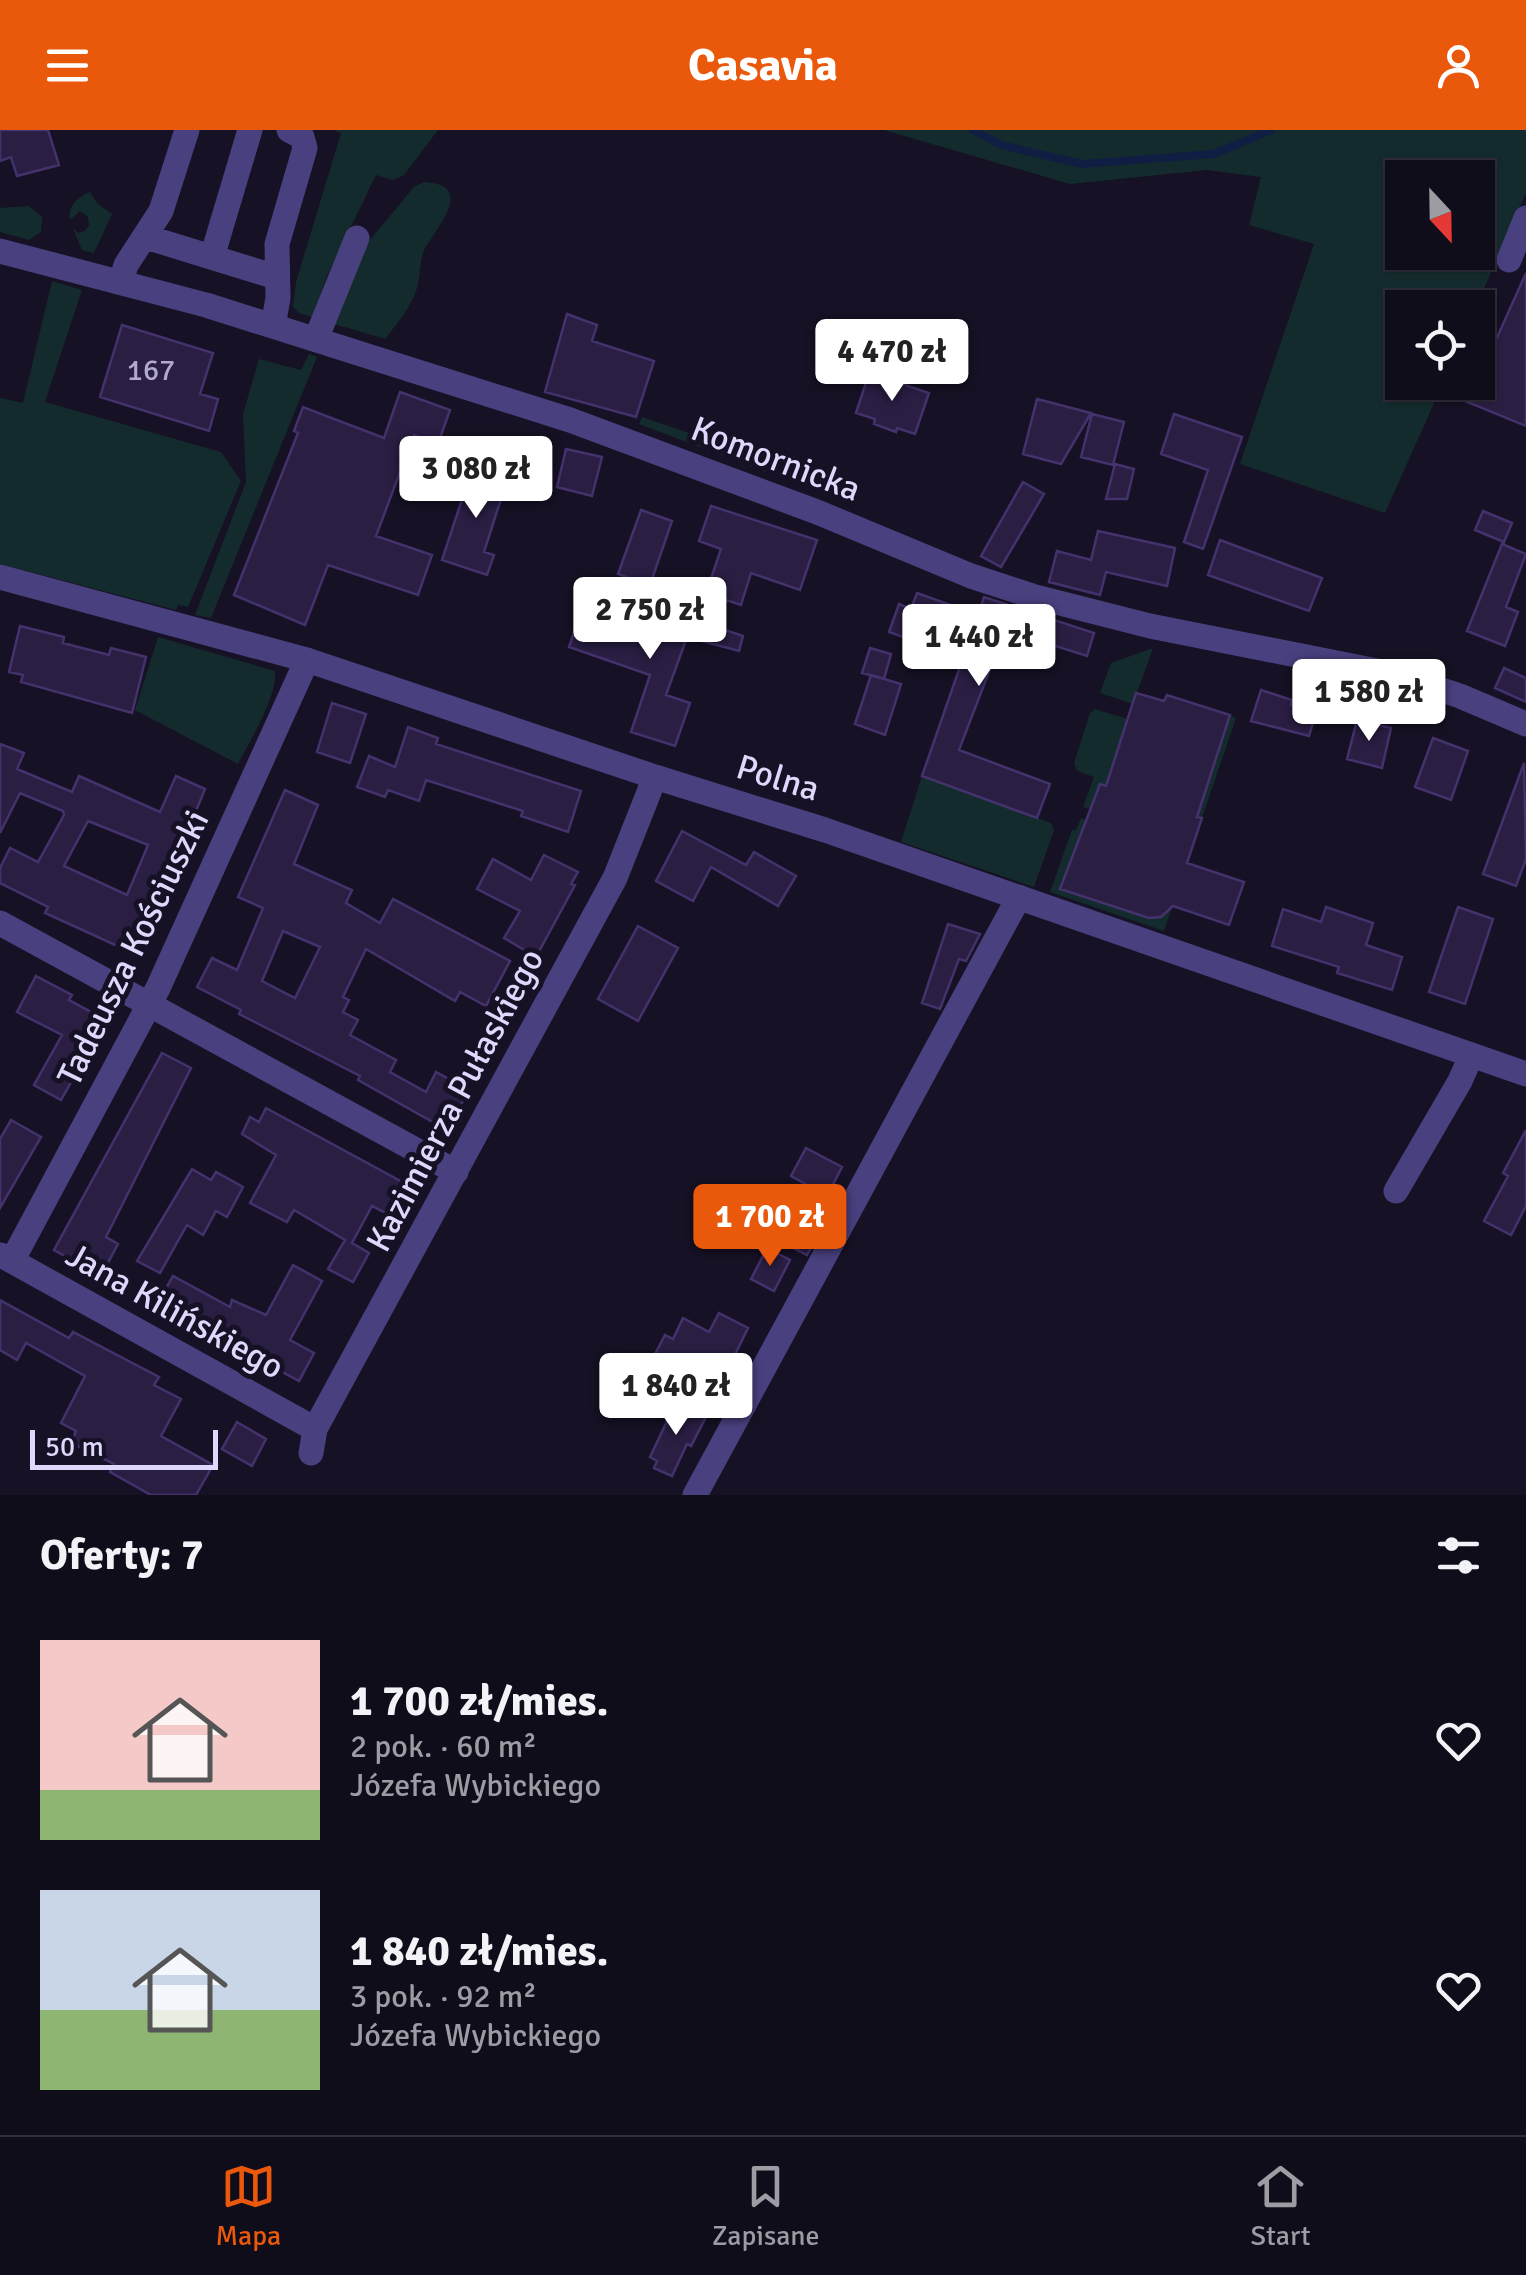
<!DOCTYPE html>
<html lang="pl">
<meta charset="utf-8">
<style>
:root{--surface:#100d1b;--page:#1e1b28;--text:#f1f3f6;--muted:#9c9ca3;--line:#302d3a;--accent:#ea580c}
body{margin:0;font-family:Signika,sans-serif;background:var(--page);color:var(--text);height:100vh;display:flex;flex-direction:column;font-size:38px;white-space:nowrap}
*{box-sizing:border-box;margin:0}
p{font-size:32px;color:var(--muted)}
.icon{flex:none;width:55px;height:55px;fill:none;stroke:currentColor;stroke-width:2;stroke-linecap:round;stroke-linejoin:round}
.map{position:relative;height:1365px;overflow:hidden}
.panel{display:flex;flex-direction:column;background:var(--surface);flex:1}
.panel>*{flex:none}
.needle{width:65px;rotate:158deg}
.buttons{position:absolute;left:1385px;top:30px;display:grid;gap:20px}
.buttons a{display:grid;place-items:center;width:110px;height:110px;border-radius:0px;background:var(--surface);box-shadow:0 2px 8px #0004,0 0 0 2px var(--line);font-size:50px}
.scale{position:absolute;left:30px;bottom:25px;width:188px;box-sizing:border-box;padding-left:10px;border:5px solid #dfd7fc;border-top:0;font-size:28px;line-height:35px;white-space:nowrap;color:#dfd7fc;-webkit-text-stroke:8px #161124;paint-order:stroke}
.price{position:absolute;translate:-50% -85px;padding:0 22px;border-radius:10px;background:#fff;color:#222;font-size:32px;line-height:65px;filter:drop-shadow(0 2px 5px #0008)}
.price::after{content:'';position:absolute;left:50%;top:60px;width:30px;height:22px;margin-left:-15px;background:inherit;clip-path:polygon(0 0,100% 0,50% 100%)}
.price.current{background:var(--accent);color:#fff}
ul{padding:0;list-style:none}
li{display:flex;align-items:center;gap:30px;height:250px;padding:0 40px}
li span{display:grid;place-items:center;flex:none;width:280px;height:200px;border-radius:0px;color:#555}
li>.icon{margin-inline-start:auto}
span .icon{width:120px;height:120px;fill:#fffc;stroke-width:1}
li b{font-size:42px}
h2{display:flex;justify-content:space-between;align-items:center;height:120px;padding:0 40px;font-size:42px}
header{display:flex;justify-content:space-between;align-items:center;height:130px;padding:0 40px;background:var(--accent);color:#fff;font-size:45px;font-weight:800}
.tab-bar{display:flex;justify-content:space-around;align-items:center;height:140px;border-top:2px solid var(--line);background:var(--surface);font-size:28px;color:var(--muted)}
.tab-bar a{display:grid;justify-items:center;gap:5px}
.tab-bar .current{color:var(--accent)}
.map>svg:first-child{display:block}
.green{fill:#142b2d;fill-rule:evenodd}
.lines{fill:none;stroke-linecap:round;stroke-linejoin:round}
.stream{stroke:#101e43;stroke-width:8}
.building{fill:#2a1e43;stroke:#44326d;stroke-width:2.5;fill-rule:evenodd}
.minor{stroke:#49407f;stroke-width:25}
.labels{text-anchor:middle;dominant-baseline:central;stroke-width:10;stroke-linejoin:round;paint-order:stroke}
.number-label{font-size:30px;fill:#b2a9ce}
.street-label{font-size:35px;fill:#dfd7fc;stroke:#161124}
</style>
<header><svg class="icon" aria-label="menu" viewBox="0 0 24 24"><path d="M4 6h16M4 12h16M4 18h16"/></svg>Casavia<svg class="icon" aria-label="person" viewBox="0 0 24 24"><circle cx="12" cy="8" r="4"/><path d="M4 21q1-7 8-7t8 7"/></svg></header>
<div class="map">
<svg width="1526" height="1365" viewBox="0 0 1526 1365">
<rect width="100%" height="100%" fill="#161124"/>
<path class="green" d="M 333,0 L 438,0 L 404,45 L 393,50 L 376,45 L 327,146 L 312,187 L 299,183 L 293,177 L 296,152 L 341,3 Z
M 884,0 L 1526,0 L 1526,63 L 1476,177 L 1402,178 L 1402,252 L 1443,253 L 1385,383 L 1240,334 L 1314,114 L 1249,95 L 1261,47 L 1207,40 L 1070,54 ZM 1402,48 L 1478,48 L 1478,122 L 1402,122 Z
M 424,52 C 481,55 430,104 423,123 C 420,133 420,145 418,155 C 412,177 398,192 385,209 L 331,193 L 370,110 L 414,57 Z
M 90,62 L 98,74 L 112,84 L 94,123 L 82,120 L 73,98 L 78,103 L 85,101 L 89,95 L 88,87 L 80,81 L 70,90 C 68,76 77,67 90,62 Z
M 29,76 L 42,87 L 41,102 L 29,110 L 0,102 L 0,78 Z
M 52,151 L 82,160 L 45,272 L 221,322 L 241,351 L 188,477 L 178,475 L 176,480 L 0,434 L 0,268 L 23,273 Z
M 309,224 L 317,227 L 211,488 L 195,485 L 246,352 L 243,284 L 259,229 L 301,240 Z
M 642,287 L 713,311 L 767,334 L 765,342 L 639,294 Z
M 158,507 L 275,541 C 278,566 250,610 238,634 L 135,580 Z
M 1153,518 L 1133,574 L 1100,563 L 1111,533 Z
M 1095,579 L 1128,589 L 1200,676 L 1230,585 L 1236,588 L 1202,688 L 1100,654 L 1090,679 L 1083,677 L 1094,647 L 1077,641 L 1074,633 L 1090,583 Z
M 922,646 L 1051,693 L 1054,700 L 1034,757 L 901,712 Z
M 1081,688 L 1086,690 L 1061,759 L 1149,787 L 1161,787 L 1172,777 L 1164,801 L 1050,762 L 1072,700 L 1076,700 Z"/>
<g class="lines">
<path class="stream" d="M 973,0 L 1001,15 L 1082,34 L 1214,24 L 1271,0"/>
</g>
<path class="building" d="M 0,0 L 48,0 L 59,35 L 17,46 L 11,27 L 0,31 Z
M 1526,143 L 1526,296 L 1421,253 L 1478,252 L 1478,218 L 1490,223 Z
M 567,184 L 597,195 L 592,211 L 654,231 L 636,287 L 545,262 Z
M 122,195 L 213,223 L 200,264 L 218,269 L 209,301 L 100,267 Z
M 869,243 L 929,263 L 915,304 L 897,298 L 896,302 L 874,294 L 875,289 L 856,283 Z
M 400,262 L 450,280 L 438,314 L 414,305 L 376,406 L 432,425 L 418,465 L 328,435 L 305,495 L 234,465 L 298,303 L 294,301 L 303,277 L 384,308 Z
M 1037,269 L 1091,283 L 1061,334 L 1023,324 Z
M 1092,284 L 1124,292 L 1113,335 L 1081,327 Z
M 1174,284 L 1242,307 L 1203,419 L 1184,412 L 1208,340 L 1161,324 Z
M 566,319 L 602,327 L 592,366 L 557,357 Z
M 1115,334 L 1134,339 L 1127,369 L 1106,369 Z
M 473,336 L 508,347 L 484,422 L 494,425 L 487,445 L 442,430 Z
M 1023,352 L 1044,364 L 1001,437 L 981,426 Z
M 711,376 L 817,410 L 800,460 L 751,443 L 741,475 L 726,470 L 721,485 L 701,478 L 721,419 L 699,411 Z
M 641,380 L 672,391 L 650,455 L 618,444 Z
M 1483,381 L 1512,393 L 1504,412 L 1475,400 Z
M 1098,401 L 1175,418 L 1167,456 L 1106,442 L 1100,465 L 1049,452 L 1057,421 L 1091,430 Z
M 1220,410 L 1322,448 L 1309,481 L 1208,445 Z
M 1502,414 L 1526,424 L 1506,477 L 1518,482 L 1505,516 L 1467,501 Z
M 917,463 L 978,485 L 984,467 L 1094,503 L 1087,526 L 1005,500 L 959,620 L 1050,654 L 1037,688 L 922,646 L 963,528 L 889,502 L 899,474 L 911,479 Z
M 582,478 L 659,505 L 668,480 L 743,506 L 739,521 L 687,507 L 666,565 L 690,573 L 675,616 L 631,602 L 650,545 L 569,517 Z
M 20,496 L 64,507 L 63,513 L 109,525 L 111,518 L 146,527 L 132,583 L 21,552 L 23,545 L 9,542 Z
M 870,518 L 891,524 L 884,549 L 862,543 Z
M 1504,538 L 1526,548 L 1526,572 L 1495,558 Z
M 871,545 L 901,554 L 885,605 L 855,594 Z
M 1261,560 L 1292,570 L 1291,575 L 1316,583 L 1309,606 L 1251,591 Z
M 1136,563 L 1164,571 L 1167,565 L 1230,585 L 1197,687 L 1202,688 L 1187,733 L 1244,752 L 1229,795 L 1173,776 L 1161,787 L 1149,788 L 1060,759 L 1100,654 L 1106,656 Z
M 332,573 L 366,584 L 350,633 L 317,622 Z
M 1357,590 L 1391,598 L 1382,638 L 1347,629 Z
M 408,597 L 438,608 L 436,614 L 581,661 L 568,702 L 521,686 L 523,681 L 426,650 L 419,671 L 388,660 L 385,667 L 357,657 L 369,626 L 395,637 Z
M 1433,608 L 1468,621 L 1451,670 L 1415,657 Z
M 0,614 L 24,623 L 17,639 L 72,662 L 79,646 L 160,682 L 176,646 L 205,659 L 137,825 L 45,783 L 48,777 L 0,753 L 0,738 L 10,718 L 38,732 L 64,685 L 63,681 L 20,663 L 0,703 ZM 88,691 L 148,715 L 127,765 L 64,736 Z
M 1524,633 L 1526,729 L 1516,756 L 1483,744 Z
M 285,660 L 318,675 L 294,734 L 352,760 L 346,773 L 380,793 L 393,769 L 510,831 L 486,876 L 460,862 L 455,871 L 366,819 L 343,867 L 349,870 L 343,882 L 358,890 L 350,905 L 396,930 L 390,942 L 426,962 L 436,942 L 469,960 L 447,1000 L 358,950 L 360,946 L 239,884 L 241,880 L 197,857 L 212,828 L 237,840 L 263,778 L 238,767 ZM 283,801 L 320,817 L 295,868 L 262,851 Z
M 682,701 L 746,735 L 754,722 L 796,746 L 778,776 L 711,737 L 693,771 L 656,751 Z
M 544,725 L 578,742 L 571,754 L 575,755 L 536,827 L 504,808 L 520,781 L 477,759 L 493,729 L 531,750 Z
M 1326,777 L 1373,793 L 1366,815 L 1402,827 L 1392,860 L 1337,843 L 1339,837 L 1272,816 L 1283,779 L 1321,792 Z
M 1458,777 L 1493,789 L 1465,874 L 1429,862 Z
M 948,794 L 980,804 L 966,831 L 959,829 L 940,879 L 922,873 Z
M 638,796 L 678,818 L 638,891 L 598,869 Z
M 36,846 L 72,865 L 69,870 L 106,890 L 61,970 L 34,955 L 62,905 L 17,882 Z
M 162,923 L 191,938 L 106,1107 L 118,1114 L 101,1146 L 54,1120 Z
M 266,978 L 417,1060 L 401,1091 L 372,1076 L 352,1113 L 369,1123 L 353,1152 L 328,1139 L 345,1110 L 294,1080 L 287,1092 L 250,1073 L 276,1025 L 242,1004 L 250,987 L 259,992 Z
M 11,990 L 41,1007 L 0,1078 L 0,1009 Z
M 1526,1000 L 1526,1076 L 1511,1105 L 1484,1091 L 1508,1046 L 1503,1043 Z
M 806,1018 L 842,1037 L 827,1066 L 791,1046 Z
M 192,1039 L 211,1050 L 216,1042 L 243,1057 L 227,1087 L 216,1081 L 203,1105 L 187,1095 L 160,1143 L 137,1131 Z
M 792,1093 L 817,1106 L 807,1125 L 782,1112 Z
M 767,1118 L 790,1130 L 774,1161 L 751,1149 Z
M 293,1135 L 322,1151 L 290,1210 L 314,1223 L 299,1251 L 157,1174 L 173,1146 L 230,1177 L 232,1170 L 266,1185 Z
M 0,1170 L 69,1208 L 73,1202 L 159,1247 L 154,1255 L 181,1269 L 161,1306 L 213,1335 L 196,1365 L 151,1365 L 110,1342 L 114,1334 L 71,1313 L 76,1301 L 61,1293 L 85,1246 L 26,1213 L 17,1230 L 0,1220 Z
M 719,1183 L 748,1198 L 725,1245 L 689,1226 L 681,1240 L 654,1226 L 665,1205 L 673,1209 L 683,1188 L 709,1202 Z
M 676,1272 L 706,1287 L 691,1316 L 687,1314 L 672,1346 L 654,1338 L 657,1331 L 650,1327 Z
M 237,1292 L 266,1309 L 252,1336 L 222,1319 Z"/>
<g class="lines">
<path class="minor" d="M 146,107 L 276,147
M 0,121 L 206,175 L 570,290 L 817,382 L 971,446 L 1032,466 L 1150,496 L 1397,545 L 1460,566 L 1526,594
M 212,127 L 250,0
M 1509,130 L 1526,88
M 121,151 L 126,135 L 161,81 L 187,0
M 273,196 L 278,168 L 277,114 L 305,18 L 302,7 L 289,0
M 316,209 L 357,108
M 0,447 L 307,530 L 655,647 L 825,700 L 1526,944
M 0,793 L 456,1042
M 1396,1061 L 1460,951 L 1471,926
M 1,1125 L 315,1299
M 12,1131 L 158,858 L 307,530
M 311,1323 L 315,1299 L 328,1275 L 615,748 L 655,647
M 695,1365 L 1019,767"/>
</g>
<g class="labels">
<g class="number-label">
<text x="151" y="240">167</text>
</g>
<g class="street-label">
<text transform="translate(776 329) rotate(21)">Komornicka</text>
<text transform="translate(778 648) rotate(17)">Polna</text>
<text transform="translate(133 818) rotate(-64)">Tadeusza Kościuszki</text>
<text transform="translate(455 970) rotate(-62)">Kazimierza Pułaskiego</text>
<text transform="translate(175 1181) rotate(29)">Jana Kilińskiego</text>
</g>
</g>
</svg>
<div class="buttons">
<a><svg class="needle" viewBox="-14 -14 28 28"><path d="M0-13l5 13h-10z" fill="#e53935"/><path d="M0 13l5-13h-10z" fill="#9c9ca3"/></svg></a>
<a><svg class="icon" aria-label="locate" viewBox="0 0 24 24"><circle cx="12" cy="12" r="6"/><path d="M12 2v4M12 18v4M2 12h4M18 12h4"/></svg></a>
</div>
<div class="scale">50 m</div>
<b class="price" style="left:892px;top:274px">4 470 zł</b>
<b class="price" style="left:476px;top:391px">3 080 zł</b>
<b class="price" style="left:650px;top:532px">2 750 zł</b>
<b class="price" style="left:979px;top:559px">1 440 zł</b>
<b class="price" style="left:1369px;top:614px">1 580 zł</b>
<b class="price current" style="left:770px;top:1139px">1 700 zł</b>
<b class="price" style="left:676px;top:1308px">1 840 zł</b>
</div>
<section class="panel">
<h2>Oferty: 7<svg class="icon" aria-label="filters" viewBox="0 0 24 24"><path d="M4 7h16M4 17h16"/><circle cx="9" cy="7" r="2"/><circle cx="15" cy="17" r="2"/></svg></h2>
<ul>
<li><span style="background:linear-gradient(#f6c9c9 75%,#8fb573 0)"><svg class="icon" aria-label="home" viewBox="0 0 24 24"><path d="M3 11l9-7 9 7M6 9v11h12V9"/></svg></span><div><b>1 700 zł/mies.</b><p>2 pok. · 60 m²</p><p>Józefa Wybickiego</p></div><svg class="icon" aria-label="heart" viewBox="0 0 24 24"><path d="M12 20l-8-8c-3-5 5-10 8-4 3-6 11-1 8 4z"/></svg></li>
<li><span style="background:linear-gradient(#c9d6e8 60%,#8fb573 0)"><svg class="icon" aria-label="home" viewBox="0 0 24 24"><path d="M3 11l9-7 9 7M6 9v11h12V9"/></svg></span><div><b>1 840 zł/mies.</b><p>3 pok. · 92 m²</p><p>Józefa Wybickiego</p></div><svg class="icon" aria-label="heart" viewBox="0 0 24 24"><path d="M12 20l-8-8c-3-5 5-10 8-4 3-6 11-1 8 4z"/></svg></li>
</ul>
</section>
<nav class="tab-bar">
<a class="current"><svg class="icon" aria-label="map" viewBox="0 0 24 24"><path d="M3 6l6-2 6 2 6-2v14l-6 2-6-2-6 2zM9 4v14M15 6v14"/></svg>Mapa</a>
<a><svg class="icon" aria-label="saved" viewBox="0 0 24 24"><path d="M7 4h10v16l-5-4-5 4z"/></svg>Zapisane</a>
<a><svg class="icon" aria-label="home" viewBox="0 0 24 24"><path d="M3 11l9-7 9 7M6 9v11h12V9"/></svg>Start</a>
</nav>
